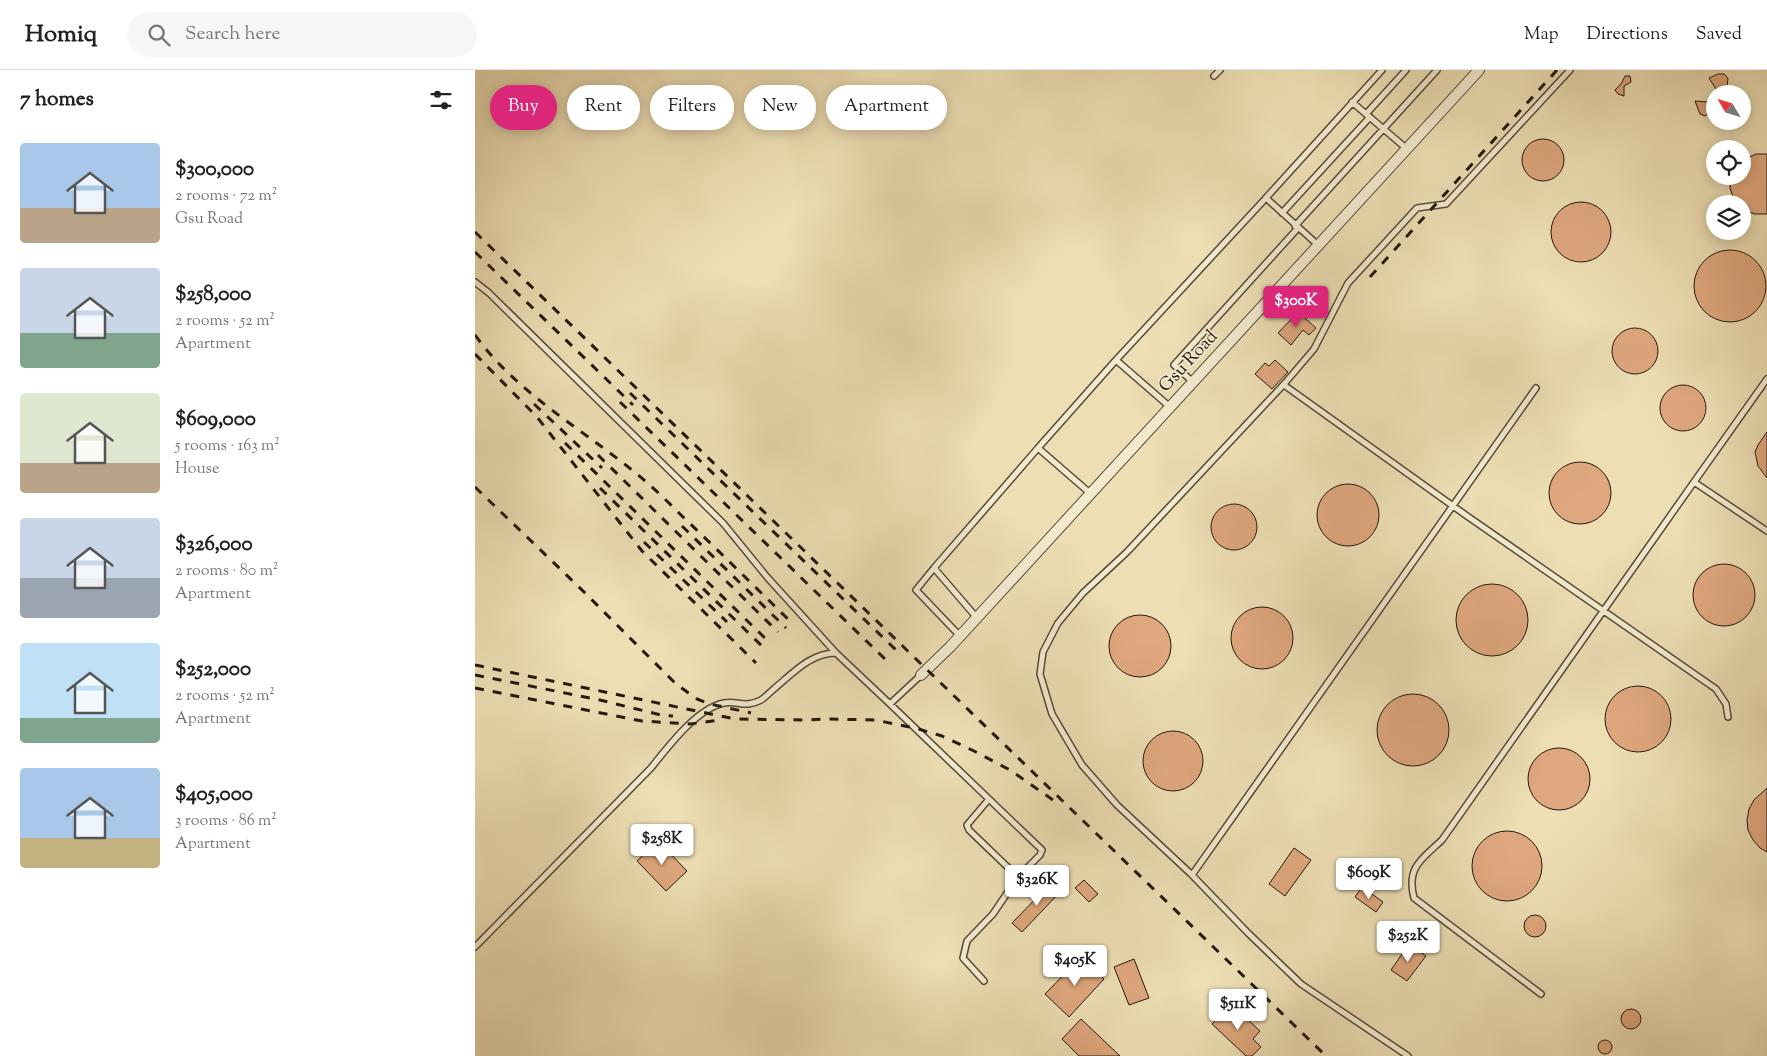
<!DOCTYPE html>
<meta charset="utf-8">
<style>
:root{--surface:#fff;--page:#f6f6f6;--text:#222;--muted:#767676;--line:#e0e0e0;--accent:#db2777}
body{margin:0;font-family:"Sorts Mill Goudy",serif;background:var(--page);color:var(--text);height:100vh;display:flex;flex-direction:column;font-size:19px;white-space:nowrap}
*{box-sizing:border-box;margin:0}
p{font-size:16px;color:var(--muted)}
.icon{flex:none;width:28px;height:28px;fill:none;stroke:currentColor;stroke-width:2;stroke-linecap:round;stroke-linejoin:round}
.map{position:relative;flex:1;overflow:hidden}
.side{display:flex;flex-direction:column;background:var(--surface);width:475px}
.side>*{flex:none}
.top-card{position:absolute;left:15px;top:15px;width:475px;height:45px;display:flex;gap:10px}
.needle{width:32px;rotate:308deg}
.fabs{position:absolute;left:1231px;top:15px;display:grid;gap:10px}
.fabs a{display:grid;place-items:center;width:45px;height:45px;border-radius:50%;background:var(--surface);box-shadow:0 2px 12px #0003;font-size:25px}
.price{position:absolute;translate:-50% -42px;padding:0 11px;border-radius:5px;background:#fff;color:#222;font-size:16px;line-height:32px;filter:drop-shadow(0 1px 2px #0008)}
.price::after{content:'';position:absolute;left:50%;top:30px;width:15px;height:11px;margin-left:-8px;background:inherit;clip-path:polygon(0 0,100% 0,50% 100%)}
.price.current{background:var(--accent);color:#fff}
ul{padding:0;list-style:none}
li{display:flex;align-items:center;gap:15px;height:125px;padding:0 20px}
li span{display:grid;place-items:center;flex:none;width:140px;height:100px;border-radius:5px;color:#555}
li>.icon{margin-inline-start:auto}
span .icon{width:60px;height:60px;fill:#fffc;stroke-width:1}
li b{font-size:21px}
h2{display:flex;justify-content:space-between;align-items:center;height:60px;padding:0 20px;font-size:21px}
.tag{padding:0 18px;border-radius:22px;background:var(--surface);box-shadow:0 2px 12px #0003;font-size:18px;line-height:45px}
.tag.current{background:var(--accent);color:#fff}
header{display:flex;align-items:center;gap:30px;box-sizing:border-box;height:70px;padding:0 25px;background:var(--surface);border-bottom:1px solid var(--line)}
header strong{font-size:24px}
nav{display:flex;gap:28px;margin-inline-start:auto;font-size:18px}
.search{width:350px;height:45px;background:var(--page);display:flex;align-items:center;gap:12px;box-sizing:border-box;padding:0 18px;border-radius:28px;color:var(--muted);font-size:19px}
main{display:flex;flex:1;min-height:0}
.map>svg:first-child{display:block}
.building{fill:#dfa77d;stroke:#241811}
.lines{fill:none;stroke-linecap:round;stroke-linejoin:round}
.lane-casing{stroke:#564a3a;stroke-width:8}
.street-casing{stroke:#564a3a;stroke-width:12}
.lane{stroke:#f3eace;stroke-width:5}
.street{stroke:#f3eace;stroke-width:10}
.rail{stroke:#241811;stroke-width:3;stroke-dasharray:9 9;stroke-linecap:butt}
.labels{text-anchor:middle;dominant-baseline:central;stroke-width:4;stroke-linejoin:round;paint-order:stroke}
.street-label{font-size:18px;fill:#241811;stroke:#f3eace}
</style>
<header>
<strong>Homiq</strong>
<div class="search"><svg class="icon" aria-label="search" viewBox="0 0 24 24"><circle cx="10" cy="10" r="6"/><path d="M15 15l6 6"/></svg>Search here</div>
<nav><a>Map</a><a>Directions</a><a>Saved</a></nav>
</header>
<main>
<section class="side">
<h2>7 homes<svg class="icon" aria-label="filters" viewBox="0 0 24 24"><path d="M4 7h16M4 17h16"/><circle cx="9" cy="7" r="2"/><circle cx="15" cy="17" r="2"/></svg></h2>
<ul>
<li><span style="background:linear-gradient(#a9c7e8 65%,#b9a48a 0)"><svg class="icon" aria-label="home" viewBox="0 0 24 24"><path d="M3 11l9-7 9 7M6 9v11h12V9"/></svg></span><div><b>$300,000</b><p>2 rooms · 72 m²</p><p>Gsu Road</p></div></li>
<li><span style="background:linear-gradient(#c9d6e8 65%,#7fa58c 0)"><svg class="icon" aria-label="home" viewBox="0 0 24 24"><path d="M3 11l9-7 9 7M6 9v11h12V9"/></svg></span><div><b>$258,000</b><p>2 rooms · 52 m²</p><p>Apartment</p></div></li>
<li><span style="background:linear-gradient(#dfe7d0 70%,#b9a48a 0)"><svg class="icon" aria-label="home" viewBox="0 0 24 24"><path d="M3 11l9-7 9 7M6 9v11h12V9"/></svg></span><div><b>$609,000</b><p>5 rooms · 163 m²</p><p>House</p></div></li>
<li><span style="background:linear-gradient(#c9d6e8 60%,#9aa5b1 0)"><svg class="icon" aria-label="home" viewBox="0 0 24 24"><path d="M3 11l9-7 9 7M6 9v11h12V9"/></svg></span><div><b>$326,000</b><p>2 rooms · 80 m²</p><p>Apartment</p></div></li>
<li><span style="background:linear-gradient(#bfe0f5 75%,#7fa58c 0)"><svg class="icon" aria-label="home" viewBox="0 0 24 24"><path d="M3 11l9-7 9 7M6 9v11h12V9"/></svg></span><div><b>$252,000</b><p>2 rooms · 52 m²</p><p>Apartment</p></div></li>
<li><span style="background:linear-gradient(#a9c7e8 70%,#c2b280 0)"><svg class="icon" aria-label="home" viewBox="0 0 24 24"><path d="M3 11l9-7 9 7M6 9v11h12V9"/></svg></span><div><b>$405,000</b><p>3 rooms · 86 m²</p><p>Apartment</p></div></li>
</ul>
</section>
<div class="map">
<svg width="1292" height="986" viewBox="0 0 1292 986">
<rect width="100%" height="100%" fill="#eddeb4"/>
<filter id="stains"><feTurbulence type="fractalNoise" baseFrequency=".004" numOctaves="4"/><feColorMatrix values="0 0 0 0 .2 0 0 0 0 .09 0 0 0 0 .02 0 0 0 .5 -.17"/></filter>
<radialGradient id="worn" r=".72"><stop offset=".6" stop-color="#630" stop-opacity="0"/><stop offset="1" stop-color="#630" stop-opacity=".3"/></radialGradient>
<path class="building" d="M 1243,4 L 1249,4 L 1253,8 L 1252,17 L 1248,20 L 1241,19 L 1234,8 Z
M 1150,6 L 1155,6 L 1156,12 L 1149,16 L 1149,26 L 1143,24 L 1140,20 L 1146,14 Z
M 1220,31 L 1233,32 L 1236,36 L 1235,43 L 1230,46 L 1225,44 Z
M1047 90a21 21 0 1 1 42 0a21 21 0 1 1-42 0Z
M 1281,84 L 1292,84 L 1292,144 L 1280,144 L 1270,141 L 1268,138 L 1268,134 L 1262,134 L 1258,127 L 1255,118 L 1255,106 L 1268,106 L 1268,90 Z
M1076 162a30 30 0 1 1 60 0a30 30 0 1 1-60 0Z
M1219 216a36 36 0 1 1 72 0a36 36 0 1 1-72 0Z
M 823,242 L 841,258 L 834,265 L 828,260 L 816,275 L 803,263 Z
M1137 281a23 23 0 1 1 46 0a23 23 0 1 1-46 0Z
M 800,290 L 813,302 L 797,319 L 780,304 L 790,293 L 794,296 Z
M1185 338a23 23 0 1 1 46 0a23 23 0 1 1-46 0Z
M 1292,362 L 1292,408 L 1283,396 L 1280,382 L 1283,375 Z
M1074 423a31 31 0 1 1 62 0a31 31 0 1 1-62 0Z
M842 445a31 31 0 1 1 62 0a31 31 0 1 1-62 0Z
M736 457a23 23 0 1 1 46 0a23 23 0 1 1-46 0Z
M1218 525a31 31 0 1 1 62 0a31 31 0 1 1-62 0Z
M981 550a36 36 0 1 1 72 0a36 36 0 1 1-72 0Z
M756 568a31 31 0 1 1 62 0a31 31 0 1 1-62 0Z
M634 576a31 31 0 1 1 62 0a31 31 0 1 1-62 0Z
M1130 649a33 33 0 1 1 66 0a33 33 0 1 1-66 0Z
M902 660a36 36 0 1 1 72 0a36 36 0 1 1-72 0Z
M668 691a30 30 0 1 1 60 0a30 30 0 1 1-60 0Z
M1053 709a31 31 0 1 1 62 0a31 31 0 1 1-62 0Z
M 1292,718 L 1292,782 L 1285,778 L 1278,770 L 1273,760 L 1272,750 L 1274,739 L 1279,730 Z
M997 796a35 35 0 1 1 70 0a35 35 0 1 1-70 0Z
M 183,771 L 212,801 L 191,821 L 162,791 Z
M 819,778 L 836,790 L 810,826 L 794,814 Z
M 609,810 L 623,824 L 614,832 L 600,818 Z
M 577,812 L 586,821 L 547,862 L 537,853 Z
M 887,817 L 908,832 L 901,842 L 880,827 Z
M1049 856a11 11 0 1 1 22 0a11 11 0 1 1-22 0Z
M 934,874 L 951,886 L 932,911 L 916,900 Z
M 606,887 L 629,909 L 594,947 L 570,924 Z
M 659,889 L 674,928 L 654,935 L 639,897 Z
M 756,934 L 785,961 L 778,969 L 786,977 L 777,986 L 771,986 L 737,954 Z
M1146 949a10 10 0 1 1 20 0a10 10 0 1 1-20 0Z
M 606,949 L 645,986 L 604,986 L 587,969 Z
M1123 977a7 7 0 1 1 14 0a7 7 0 1 1-14 0Z"/>
<g class="lines">
<defs>
<path id="lane" d="M 739,6 L 745,0
M 877,32 L 932,79
M 891,44 L 931,0
M 790,129 L 907,0
M 807,143 L 895,47
M 820,156 L 962,0
M 0,212 L 14,223 L 248,453 L 292,507 L 361,583
M 641,290 L 791,128 L 843,175
M 718,312 L 699,295 L 823,158
M 809,315 L 992,446 L 1241,619 L 1251,634 L 1253,647
M 563,378 L 641,290 L 695,337
M 1219,412 L 1292,309
M 459,498 L 441,520 L 485,566
M 502,548 L 459,498 L 563,378 L 616,424
M 415,634 L 567,780 L 565,785 L 543,807 L 518,844 L 492,871 L 488,888 L 509,911
M 514,729 L 492,755 L 494,760 L 543,807
M 717,805 L 1061,318
M 0,877 L 176,698 C 193,677 222,638 249,633 C 263,630 268,639 286,630 C 291,627 296,621 300,618 C 319,602 336,583 361,583 L 415,634 L 446,605
M 1066,924 L 939,828 C 931,797 947,789 967,770 L 1219,412 L 1292,461
M 933,986 L 826,914 L 773,863 L 716,804 L 642,735 L 607,695 L 577,644 L 565,604 L 568,582 L 583,553 L 608,523 L 652,482 L 810,313 L 839,279 L 873,213 L 942,138 L 971,134 L 1095,0"/>
<path id="street" d="M 446,605 L 475,577 L 1004,0"/>
</defs>
<use href="#lane" class="lane-casing"/>
<use href="#street" class="street-casing"/>
<use href="#lane" class="lane"/>
<use href="#street" class="street"/>
<path class="rail" d="M 0,162 L 851,986
M 0,182 L 158,335
M 895,207 L 1082,0
M 0,265 C 44,326 113,362 169,410 C 182,421 195,434 207,446 C 244,481 280,517 316,552
M 0,284 L 62,347 L 167,481 L 281,593
M 155,323 L 423,582
M 145,332 L 412,591
M 59,334 L 127,398
M 90,373 L 294,572
M 123,385 L 303,562
M 0,417 L 107,520 L 201,614 L 222,629 L 235,634 L 276,643
M 125,418 L 291,580
M 207,456 L 311,558
M 169,472 L 252,552
M 0,595 L 260,649 L 328,650 L 355,649 L 400,650 L 440,658 L 467,666 L 499,681 L 535,700 L 578,730
M 0,605 L 125,630 L 186,645 L 198,646
M 0,618 L 167,651 L 215,654 L 245,650"/>
</g>
<g class="labels">
<g class="street-label">
<text transform="translate(714 292) rotate(-47)">Gsu Road</text>
</g>
</g>
<rect width="100%" height="100%" filter="url(#stains)"/>
<rect width="100%" height="100%" fill="url(#worn)"/>
</svg>
<div class="fabs">
<a><svg class="needle" viewBox="-14 -14 28 28"><path d="M0-13l5 13h-10z" fill="#e53935"/><path d="M0 13l5-13h-10z" fill="#767676"/></svg></a>
<a><svg class="icon" aria-label="locate" viewBox="0 0 24 24"><circle cx="12" cy="12" r="6"/><path d="M12 2v4M12 18v4M2 12h4M18 12h4"/></svg></a>
<a><svg class="icon" aria-label="layers" viewBox="0 0 24 24"><path d="M12 4l9 5-9 5-9-5zM3 14l9 5 9-5"/></svg></a>
</div>
<b class="price current" style="left:821px;top:258px">$300K</b>
<b class="price" style="left:187px;top:796px">$258K</b>
<b class="price" style="left:894px;top:830px">$609K</b>
<b class="price" style="left:562px;top:837px">$326K</b>
<b class="price" style="left:933px;top:893px">$252K</b>
<b class="price" style="left:600px;top:917px">$405K</b>
<b class="price" style="left:763px;top:961px">$511K</b>
<div class="top-card">
<a class="tag current">Buy</a>
<a class="tag">Rent</a>
<a class="tag">Filters</a>
<a class="tag">New</a>
<a class="tag">Apartment</a>
</div>
</div>
</main>
